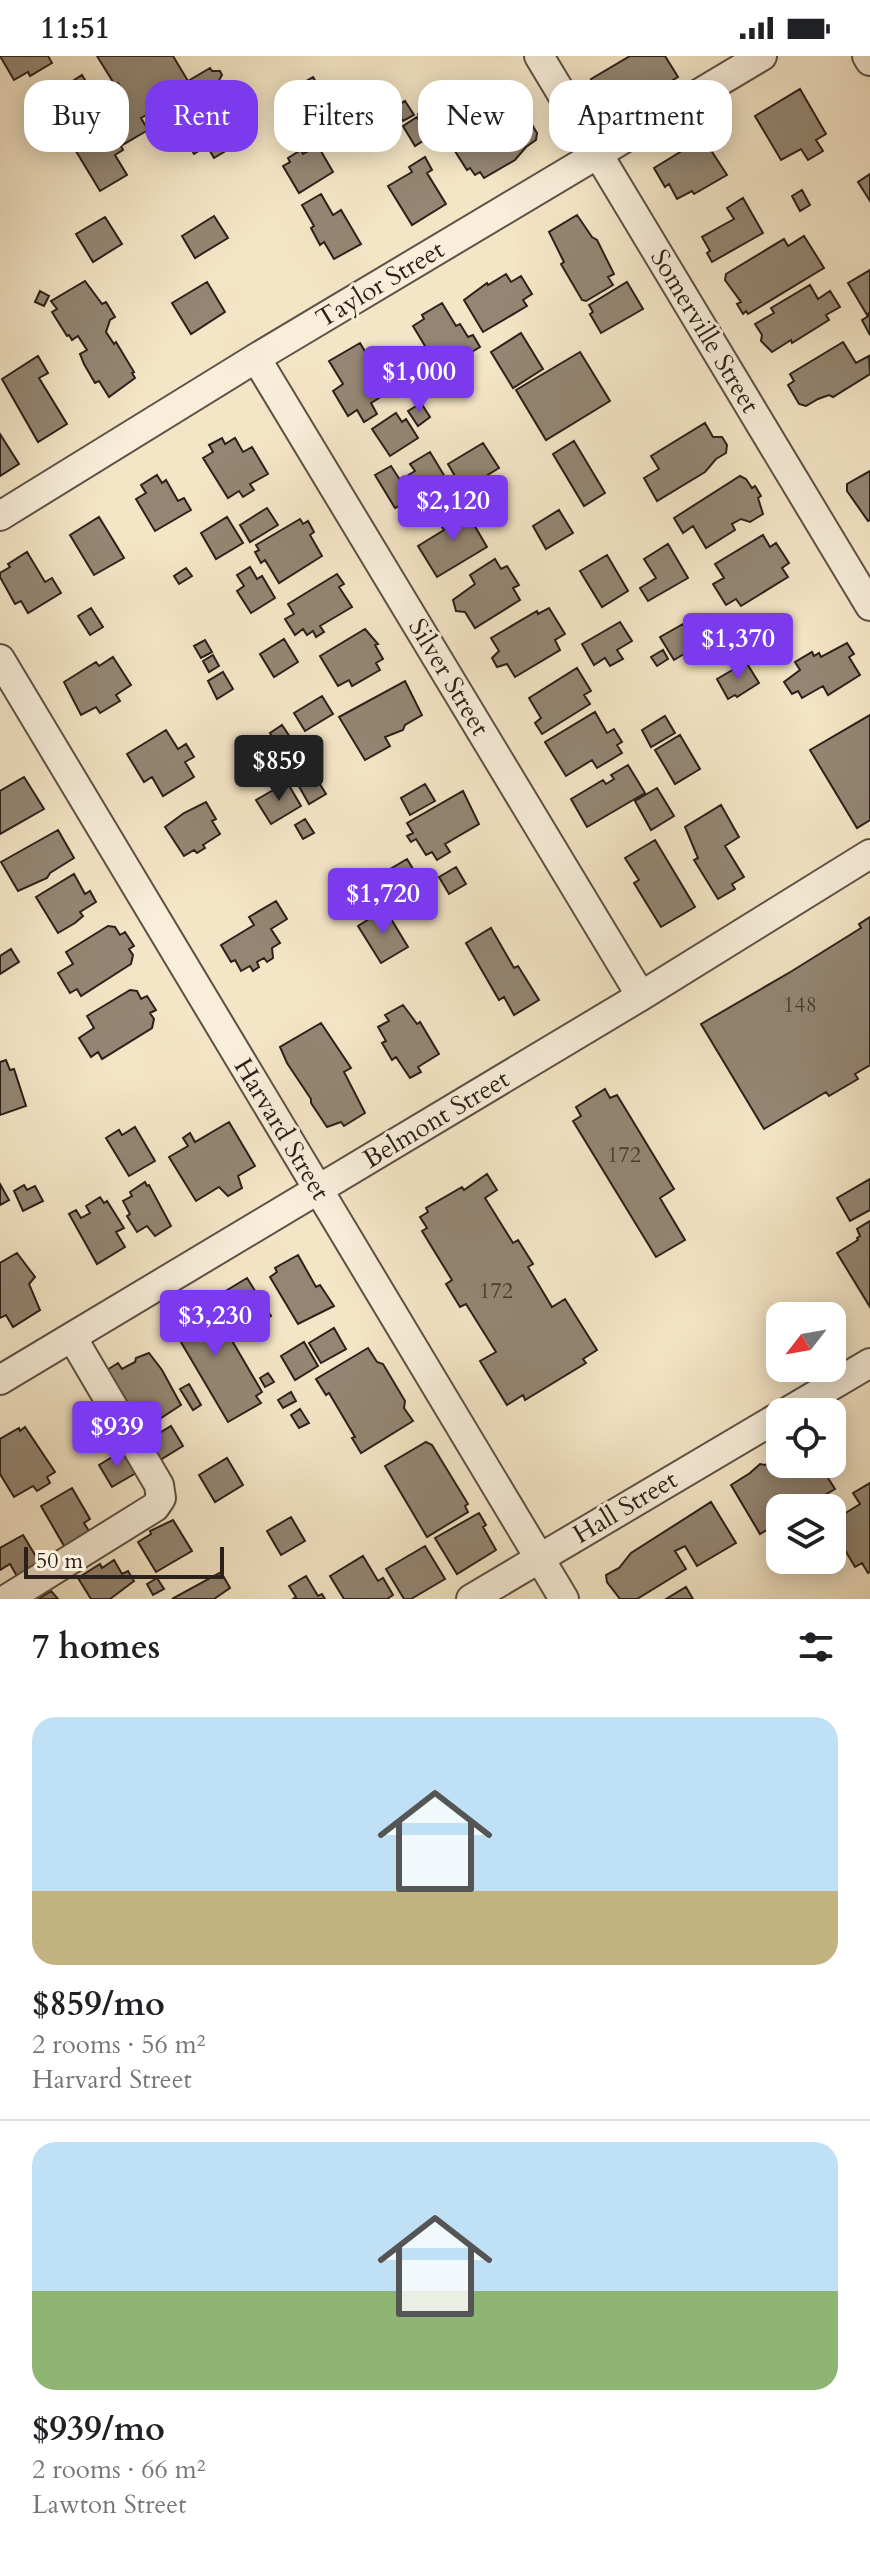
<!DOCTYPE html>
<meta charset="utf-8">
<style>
:root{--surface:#fff;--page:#f2f2f2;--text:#202124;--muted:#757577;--line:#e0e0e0;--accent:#7c3aed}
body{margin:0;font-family:Cardo,serif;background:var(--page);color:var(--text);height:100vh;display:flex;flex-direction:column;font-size:30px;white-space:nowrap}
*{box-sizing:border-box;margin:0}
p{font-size:26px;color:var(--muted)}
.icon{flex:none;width:44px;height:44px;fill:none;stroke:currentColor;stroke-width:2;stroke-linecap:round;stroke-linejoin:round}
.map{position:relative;height:1543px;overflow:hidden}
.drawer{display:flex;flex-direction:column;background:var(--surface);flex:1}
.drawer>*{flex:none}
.top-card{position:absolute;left:24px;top:24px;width:822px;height:72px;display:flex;gap:16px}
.needle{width:52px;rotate:239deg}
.tools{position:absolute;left:766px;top:1246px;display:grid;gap:16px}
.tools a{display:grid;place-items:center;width:80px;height:80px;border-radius:16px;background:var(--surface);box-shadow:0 4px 20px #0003;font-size:40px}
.scale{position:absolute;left:24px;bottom:20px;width:200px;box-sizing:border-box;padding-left:8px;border:4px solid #2b201a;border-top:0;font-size:22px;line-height:28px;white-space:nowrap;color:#2b201a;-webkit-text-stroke:6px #f8eeda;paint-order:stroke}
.price{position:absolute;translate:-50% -68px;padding:0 18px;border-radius:8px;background:var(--accent);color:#fff;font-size:26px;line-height:52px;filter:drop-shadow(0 2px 4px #0008)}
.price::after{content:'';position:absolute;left:50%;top:48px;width:24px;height:18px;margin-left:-12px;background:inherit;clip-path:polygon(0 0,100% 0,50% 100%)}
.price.on{background:#222;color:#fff}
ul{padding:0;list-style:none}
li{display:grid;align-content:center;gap:16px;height:424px;padding:0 32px}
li+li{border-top:2px solid var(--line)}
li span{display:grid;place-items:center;height:248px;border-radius:24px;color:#555}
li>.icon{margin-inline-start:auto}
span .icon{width:144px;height:144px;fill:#fffc;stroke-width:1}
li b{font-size:34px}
h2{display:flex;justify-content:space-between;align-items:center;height:96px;padding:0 32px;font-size:34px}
.chip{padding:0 28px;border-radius:24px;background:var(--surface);box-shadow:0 4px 20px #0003;font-size:28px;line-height:72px}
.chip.on{background:var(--accent);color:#fff}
.status{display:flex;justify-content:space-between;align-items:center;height:56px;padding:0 40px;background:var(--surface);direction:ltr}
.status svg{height:22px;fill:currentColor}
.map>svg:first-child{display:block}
.building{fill:#948673;stroke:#2b201a;stroke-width:2}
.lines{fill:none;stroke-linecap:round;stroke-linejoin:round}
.street-casing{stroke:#5d5145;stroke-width:32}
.street{stroke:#f8eeda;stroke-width:28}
.labels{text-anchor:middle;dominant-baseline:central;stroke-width:6;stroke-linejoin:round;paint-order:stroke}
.number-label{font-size:22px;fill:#453a30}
.street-label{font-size:26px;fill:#2b201a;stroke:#f8eeda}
</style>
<div class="status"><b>11:51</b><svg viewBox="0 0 49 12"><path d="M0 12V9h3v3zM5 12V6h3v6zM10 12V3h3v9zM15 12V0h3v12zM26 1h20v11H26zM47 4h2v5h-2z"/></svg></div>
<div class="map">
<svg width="870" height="1543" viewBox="0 0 870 1543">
<rect width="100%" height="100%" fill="#f4e5c6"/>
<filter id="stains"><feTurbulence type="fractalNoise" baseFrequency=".0025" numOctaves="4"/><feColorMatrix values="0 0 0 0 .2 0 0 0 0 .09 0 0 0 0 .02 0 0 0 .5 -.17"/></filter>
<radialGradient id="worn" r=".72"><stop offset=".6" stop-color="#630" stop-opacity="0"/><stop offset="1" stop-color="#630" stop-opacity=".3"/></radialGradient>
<path class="building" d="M 0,0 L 48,0 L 52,7 L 30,20 L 28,16 L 14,24 Z
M 97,0 L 173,0 L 188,25 L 210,12 L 212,15 L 220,15 L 222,19 L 218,26 L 251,80 L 214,102 L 207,90 L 194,98 L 168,56 L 174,52 L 170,45 L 141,62 L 148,74 L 121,90 L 123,94 L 115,99 L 127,119 L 100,135 L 59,67 L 92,47 L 99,60 L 127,42 L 118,27 L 115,29 Z
M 630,0 L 665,0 L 678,21 L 613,60 L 591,23 Z
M 82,19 L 93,37 L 82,44 L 71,26 Z
M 313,21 L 339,64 L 304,84 L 279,41 Z
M 800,33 L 826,78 L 816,84 L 823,95 L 808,104 L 801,93 L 781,104 L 755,60 Z
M 442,44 L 455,66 L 432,80 L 418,58 Z
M 405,45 L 414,59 L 403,65 L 394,52 Z
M 521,51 L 537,77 L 536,84 L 526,91 L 515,104 L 484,122 L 480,116 L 475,119 L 470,112 L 467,114 L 453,92 Z
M 417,61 L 429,81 L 415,90 L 403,70 Z
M 703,82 L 727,119 L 694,138 L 692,135 L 677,143 L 669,128 L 665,131 L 654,112 Z
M 318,90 L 333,116 L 299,137 L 283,110 L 290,106 L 288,102 L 301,94 L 303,98 Z
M 425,101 L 432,114 L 427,117 L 446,148 L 412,169 L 388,130 L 412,116 L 409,111 Z
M 870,118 L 870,145 L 858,126 Z
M 802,134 L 810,149 L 800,155 L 792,140 Z
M 321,138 L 333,159 L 341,154 L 361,188 L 334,203 L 324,186 L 320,189 L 311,172 L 314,170 L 302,149 Z
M 743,142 L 763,177 L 712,206 L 707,197 L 710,195 L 702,181 L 734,163 L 727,152 Z
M 577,159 L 592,181 L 597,184 L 614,218 L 608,221 L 613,229 L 586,245 L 582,244 L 561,208 L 564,206 L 549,176 Z
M 214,160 L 228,182 L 195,202 L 182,180 Z
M 105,161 L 122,188 L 93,206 L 76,178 Z
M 804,180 L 824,212 L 748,258 L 746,255 L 743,258 L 737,248 L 741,246 L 725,224 L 726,218 L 784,183 L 788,190 Z
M 870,214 L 870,256 L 867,259 L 848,227 Z
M 506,218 L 511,226 L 521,220 L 532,238 L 523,244 L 527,250 L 483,276 L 464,244 L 487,227 L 488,229 Z
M 85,225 L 102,248 L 106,246 L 115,261 L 110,264 L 106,276 L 114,288 L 116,286 L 134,316 L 132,317 L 135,322 L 109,341 L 99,325 L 95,327 L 84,308 L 80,298 L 87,294 L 78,280 L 72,284 L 69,279 L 67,280 L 52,256 L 57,253 L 51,245 Z
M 207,226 L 225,256 L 191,278 L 172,247 Z
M 627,226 L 643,253 L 601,277 L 590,258 L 593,256 L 589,249 Z
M 810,229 L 818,243 L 830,235 L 840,251 L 826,259 L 829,264 L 792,287 L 791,284 L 772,296 L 761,285 L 762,279 L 755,268 L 774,257 L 771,252 Z
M 40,235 L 49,240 L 44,250 L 35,246 Z
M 442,247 L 456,270 L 460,268 L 468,281 L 473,279 L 480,291 L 440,315 L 413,270 L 424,263 L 422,259 Z
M 870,259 L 870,279 L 862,264 Z
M 521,277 L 543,313 L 513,332 L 491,296 Z
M 843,286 L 856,307 L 869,300 L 870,318 L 833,341 L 829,339 L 818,343 L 806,350 L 799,348 L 788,329 L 794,325 L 790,318 Z
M 360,287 L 389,336 L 371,347 L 377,358 L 364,366 L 357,354 L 348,360 L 333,335 L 343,328 L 329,305 Z
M 580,296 L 610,345 L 546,384 L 516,334 Z
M 38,300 L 48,317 L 39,322 L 67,368 L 38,386 L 2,323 Z
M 421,347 L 430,361 L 418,370 L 408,355 Z
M 396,357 L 402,366 L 406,363 L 418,382 L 390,400 L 372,373 Z
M 705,367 L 713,381 L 722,381 L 727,389 L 726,397 L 716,403 L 705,416 L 657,445 L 644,422 L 659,413 L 651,400 Z
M 0,378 L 19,408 L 0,420 Z
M 222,382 L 225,388 L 235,382 L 243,396 L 252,391 L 268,418 L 250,428 L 254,434 L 243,441 L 239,435 L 228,442 L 203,402 L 213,396 L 209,389 Z
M 574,385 L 605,437 L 584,450 L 553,398 Z
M 483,387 L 499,412 L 463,434 L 448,408 Z
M 430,396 L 454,436 L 410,463 L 401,449 L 395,452 L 375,419 L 391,410 L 400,424 L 415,415 L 410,408 Z
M 870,415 L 870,464 L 868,465 L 847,435 L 847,428 Z
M 157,419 L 162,427 L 166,424 L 178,445 L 184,442 L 191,454 L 155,475 L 136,443 L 146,437 L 141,429 Z
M 740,420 L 746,423 L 752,432 L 755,430 L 761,440 L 758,442 L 763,458 L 750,466 L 741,463 L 732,468 L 735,474 L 706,492 L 693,470 L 683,477 L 674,462 Z
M 463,450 L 487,491 L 437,521 L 418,490 L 444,474 L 438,465 Z
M 267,452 L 278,469 L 250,486 L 240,469 Z
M 559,454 L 573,477 L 546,493 L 533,470 Z
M 99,461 L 124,502 L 94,519 L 70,479 Z
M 227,461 L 243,487 L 216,503 L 201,477 Z
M 300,463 L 303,468 L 308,465 L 314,476 L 310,479 L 322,500 L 279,527 L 265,504 L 261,507 L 255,496 L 259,494 L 256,489 Z
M 763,479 L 770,491 L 776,487 L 789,507 L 782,512 L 788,521 L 741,550 L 736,543 L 726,549 L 713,528 L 724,522 L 715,508 Z
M 668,488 L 688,522 L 648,545 L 640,532 L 656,522 L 644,503 Z
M 27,496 L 45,526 L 52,522 L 61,537 L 28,557 L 21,545 L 15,548 L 0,521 L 0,517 L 10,511 L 8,508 Z
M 607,499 L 628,535 L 602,551 L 580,515 Z
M 495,503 L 501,513 L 507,510 L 519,529 L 513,532 L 520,544 L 475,572 L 465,556 L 456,555 L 453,544 L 475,528 L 470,519 Z
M 250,511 L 257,523 L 262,520 L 275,542 L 251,557 L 237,535 L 244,530 L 237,519 Z
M 186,512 L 192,520 L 179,528 L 174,520 Z
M 337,518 L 344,528 L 339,531 L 352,551 L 320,570 L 324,576 L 316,581 L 313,575 L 307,579 L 303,573 L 295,579 L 285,563 L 294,558 L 288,548 Z
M 91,552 L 103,571 L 90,579 L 78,560 Z
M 549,552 L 565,578 L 555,584 L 560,594 L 515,621 L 507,608 L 497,611 L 492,602 L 499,595 L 491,582 L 537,555 L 538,558 Z
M 620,566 L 632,585 L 617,594 L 623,603 L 610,610 L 605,602 L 594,609 L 582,588 Z
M 683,568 L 697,590 L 674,604 L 660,581 Z
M 365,573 L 378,588 L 375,589 L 383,603 L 376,607 L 380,614 L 352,630 L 349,624 L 338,630 L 320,600 Z
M 284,583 L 298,606 L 274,621 L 260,598 Z
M 205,584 L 212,596 L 201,602 L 194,590 Z
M 847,587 L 854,598 L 849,601 L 860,619 L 828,639 L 823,630 L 802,642 L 798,635 L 792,638 L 784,626 L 800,614 L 795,606 L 812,596 L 814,600 L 819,597 L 821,601 Z
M 663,594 L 668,603 L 657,610 L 651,601 Z
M 213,599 L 219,610 L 209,616 L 203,605 Z
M 113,601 L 131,629 L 116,639 L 120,645 L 100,657 L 96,651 L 81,659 L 64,626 L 96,606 L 99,610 Z
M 746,606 L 759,627 L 737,641 L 735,639 L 728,643 L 717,623 Z
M 577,612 L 591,635 L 584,639 L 590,648 L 542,678 L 535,667 L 541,662 L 529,642 Z
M 223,616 L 233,633 L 217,643 L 208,625 Z
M 405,625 L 422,659 L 405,669 L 403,674 L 385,681 L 390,690 L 365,704 L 339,661 Z
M 322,640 L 333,658 L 305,675 L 294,657 Z
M 595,656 L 607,677 L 614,673 L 622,686 L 617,689 L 622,697 L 597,712 L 592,704 L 566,720 L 545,686 Z
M 870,659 L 870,764 L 857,772 L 810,694 Z
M 665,660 L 675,677 L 651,691 L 642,674 Z
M 282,669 L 290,681 L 277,689 L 270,677 Z
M 166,674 L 178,693 L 186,688 L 194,701 L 185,706 L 194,721 L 163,740 L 152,721 L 144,726 L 127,698 Z
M 680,679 L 700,713 L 675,728 L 655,694 Z
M 308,709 L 326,738 L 309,748 L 292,718 Z
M 628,709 L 645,737 L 587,771 L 571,743 L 603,724 L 606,728 L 614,723 L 611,719 Z
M 24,721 L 44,753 L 0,778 L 0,735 Z
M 287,726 L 301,750 L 271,768 L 256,744 Z
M 425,728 L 435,745 L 410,759 L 401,742 Z
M 657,732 L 674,760 L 651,774 L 635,745 Z
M 463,735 L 479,768 L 445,788 L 450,796 L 437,804 L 432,796 L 426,799 L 416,783 L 411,786 L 407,780 L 413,777 L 407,767 Z
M 206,746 L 216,763 L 212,765 L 220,778 L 203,789 L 205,792 L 197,797 L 194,794 L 184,800 L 165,771 L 184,757 Z
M 721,749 L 739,781 L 725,790 L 744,821 L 732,828 L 735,833 L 718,843 L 694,804 L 698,802 L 685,771 Z
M 305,763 L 314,777 L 303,783 L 295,769 Z
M 58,774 L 74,802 L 50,817 L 47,822 L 18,835 L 1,806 Z
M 655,784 L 695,851 L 661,871 L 634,827 L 639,824 L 625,802 Z
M 407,803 L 421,826 L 399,839 L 385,816 Z
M 456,811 L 466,828 L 449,838 L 439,821 Z
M 74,818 L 85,838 L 90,835 L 96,846 L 80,856 L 83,860 L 75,867 L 58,877 L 36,841 Z
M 350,842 L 364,851 L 356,862 L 343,853 Z
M 276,845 L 287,863 L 271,873 L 280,887 L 272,892 L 273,902 L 267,906 L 264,902 L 257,906 L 259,911 L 253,915 L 250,910 L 241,915 L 235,904 L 231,906 L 221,889 L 254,869 L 249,861 Z
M 385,853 L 408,891 L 381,907 L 358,870 Z
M 870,861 L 870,1009 L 855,1018 L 858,1023 L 829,1040 L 826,1036 L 764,1073 L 701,968 L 792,915 L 861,872 L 859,868 Z
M 108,870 L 115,871 L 120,879 L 125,876 L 134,890 L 129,893 L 133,899 L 131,908 L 81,940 L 77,933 L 70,937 L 58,917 L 73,908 L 66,896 Z
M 491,872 L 514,912 L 518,910 L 539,944 L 514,959 L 504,941 L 499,944 L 466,887 Z
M 11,893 L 19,906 L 0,918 L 0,900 Z
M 130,934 L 137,935 L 141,943 L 147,940 L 156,954 L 150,957 L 154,963 L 152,972 L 102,1003 L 98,996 L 91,1001 L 79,982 L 94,972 L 87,960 Z
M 403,949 L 417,968 L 420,966 L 439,998 L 418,1011 L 421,1016 L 410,1022 L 396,1001 L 392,1004 L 382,987 L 386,985 L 378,971 L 389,965 L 385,959 Z
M 321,967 L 351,1012 L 344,1016 L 365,1057 L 344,1070 L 341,1066 L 327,1071 L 311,1047 L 311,1043 L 287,1007 L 280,991 Z
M 6,1004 L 10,1014 L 14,1013 L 26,1050 L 0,1059 L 0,1006 Z
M 605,1033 L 610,1042 L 617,1039 L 674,1133 L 660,1142 L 685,1184 L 656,1201 L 573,1065 L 581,1060 L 576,1051 Z
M 229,1066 L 255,1110 L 238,1120 L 242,1132 L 228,1140 L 219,1131 L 196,1145 L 169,1101 L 188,1090 L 183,1082 L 190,1077 L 195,1086 Z
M 135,1071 L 155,1105 L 129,1120 L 106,1082 L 119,1074 L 122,1079 Z
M 487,1118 L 497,1134 L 485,1142 L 513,1187 L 518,1184 L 533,1208 L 528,1211 L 552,1251 L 565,1243 L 597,1294 L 583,1303 L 586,1307 L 525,1344 L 523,1339 L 507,1349 L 480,1305 L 496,1296 L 466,1248 L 460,1251 L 446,1228 L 452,1224 L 422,1175 L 427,1172 L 420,1161 L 428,1156 L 426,1152 L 462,1131 L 464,1134 Z
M 870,1123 L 870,1154 L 850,1165 L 837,1142 Z
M 145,1126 L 147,1130 L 149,1129 L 171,1170 L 155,1180 L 147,1170 L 137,1176 L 127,1160 L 130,1158 L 123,1145 L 132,1140 L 130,1136 Z
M 0,1128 L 9,1144 L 0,1149 Z
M 24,1129 L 27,1134 L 35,1130 L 43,1145 L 23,1155 L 14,1135 Z
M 100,1141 L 104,1147 L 107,1145 L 124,1172 L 116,1176 L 125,1191 L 97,1208 L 69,1158 L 76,1154 L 81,1162 L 90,1157 L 86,1150 Z
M 870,1165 L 870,1251 L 837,1197 L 858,1184 L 857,1182 L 860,1180 L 857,1173 Z
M 17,1197 L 35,1221 L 29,1228 L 40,1254 L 13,1271 L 6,1259 L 0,1262 L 0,1207 Z
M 298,1199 L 316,1231 L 320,1229 L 334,1250 L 298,1268 L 270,1221 L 277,1216 L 275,1212 Z
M 247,1222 L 271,1260 L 252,1272 L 249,1267 L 231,1278 L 212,1248 L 226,1239 L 224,1236 Z
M 200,1238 L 221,1273 L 224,1271 L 262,1336 L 256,1340 L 261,1347 L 228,1366 L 165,1259 Z
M 334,1272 L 346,1293 L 321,1307 L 309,1287 Z
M 304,1286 L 318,1310 L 295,1324 L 281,1300 Z
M 368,1292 L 377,1306 L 383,1308 L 405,1345 L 404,1352 L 413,1365 L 361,1397 L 352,1382 L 355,1381 L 329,1337 L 326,1339 L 316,1323 Z
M 149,1297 L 162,1314 L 181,1349 L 161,1362 L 155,1352 L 136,1363 L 107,1314 L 118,1307 L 122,1313 L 135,1306 L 136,1302 Z
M 268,1317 L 274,1326 L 265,1331 L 260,1322 Z
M 189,1328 L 201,1349 L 193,1354 L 180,1333 Z
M 291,1336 L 296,1345 L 283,1352 L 278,1344 Z
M 300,1353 L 309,1367 L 299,1372 L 291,1359 Z
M 171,1370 L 183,1390 L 160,1404 L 148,1384 Z
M 25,1371 L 55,1416 L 47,1421 L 50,1427 L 37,1435 L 33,1430 L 14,1441 L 0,1418 L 0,1383 L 19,1372 L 20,1375 Z
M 426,1386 L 432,1389 L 468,1448 L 465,1450 L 468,1456 L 427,1481 L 385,1410 Z
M 122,1395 L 136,1417 L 112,1431 L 99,1409 Z
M 780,1396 L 780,1408 L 819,1408 L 835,1433 L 803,1452 L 780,1452 L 780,1466 L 760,1478 L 731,1429 L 750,1417 L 760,1408 L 765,1409 L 771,1405 L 773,1400 Z
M 227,1402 L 243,1429 L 215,1446 L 199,1419 Z
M 870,1427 L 870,1516 L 868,1517 L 862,1507 L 855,1511 L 835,1477 L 842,1472 L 836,1463 L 860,1448 L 853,1437 Z
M 72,1432 L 90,1463 L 84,1467 L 92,1480 L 67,1495 L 41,1450 Z
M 711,1446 L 736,1487 L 697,1510 L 685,1490 L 675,1495 L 686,1513 L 637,1543 L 620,1543 L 607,1526 L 606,1519 L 619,1512 L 631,1497 Z
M 479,1457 L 486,1469 L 483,1471 L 496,1494 L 457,1518 L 435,1482 Z
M 291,1461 L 305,1485 L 281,1499 L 267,1475 Z
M 173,1464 L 192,1495 L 156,1516 L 138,1486 L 151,1478 L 150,1475 Z
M 23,1479 L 41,1509 L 18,1522 L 10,1508 L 0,1514 L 0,1492 Z
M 425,1490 L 445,1523 L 411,1543 L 404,1543 L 386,1513 Z
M 363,1500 L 378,1525 L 383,1522 L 393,1539 L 387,1543 L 344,1543 L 330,1520 Z
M 114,1504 L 122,1518 L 128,1515 L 134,1525 L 110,1543 L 91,1543 L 78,1522 L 100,1508 L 102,1512 Z
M 221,1516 L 230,1532 L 214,1543 L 172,1543 Z
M 306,1520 L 318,1540 L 322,1538 L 325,1543 L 293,1543 L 296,1541 L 289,1530 Z
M 157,1522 L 164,1533 L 153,1539 L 147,1528 Z
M 686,1531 L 693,1543 L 666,1543 Z
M 51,1535 L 58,1543 L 39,1543 Z"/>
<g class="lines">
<defs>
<path id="street" d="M 539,0 L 870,550
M 867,0 L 870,5
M 256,302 L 641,940
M 0,460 L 256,302 L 762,0
M 0,603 L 564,1543
M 0,1324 L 641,940 L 870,798
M 787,1356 L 870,1307
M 7,1543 L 155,1451 L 161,1442 L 159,1429 L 72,1281
M 471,1543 L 780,1360"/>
</defs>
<use href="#street" class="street-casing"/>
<use href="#street" class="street"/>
</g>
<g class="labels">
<g class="number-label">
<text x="800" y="949">148</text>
<text x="624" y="1099">172</text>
<text x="496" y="1235">172</text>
</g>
<g class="street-label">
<text transform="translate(380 228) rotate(-31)">Taylor Street</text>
<text transform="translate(705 275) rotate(59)">Somerville Street</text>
<text transform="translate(449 621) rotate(59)">Silver Street</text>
<text transform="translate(436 1063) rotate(-31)">Belmont Street</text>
<text transform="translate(282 1073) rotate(59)">Harvard Street</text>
<text transform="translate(625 1451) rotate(-31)">Hall Street</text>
</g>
</g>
<rect width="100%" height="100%" filter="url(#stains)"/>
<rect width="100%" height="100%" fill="url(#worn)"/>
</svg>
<div class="tools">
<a><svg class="needle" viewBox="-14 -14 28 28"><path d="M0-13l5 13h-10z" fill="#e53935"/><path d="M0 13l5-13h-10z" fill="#757577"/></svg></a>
<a><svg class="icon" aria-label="locate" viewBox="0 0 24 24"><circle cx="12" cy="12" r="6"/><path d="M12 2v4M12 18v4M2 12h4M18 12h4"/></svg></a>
<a><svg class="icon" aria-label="layers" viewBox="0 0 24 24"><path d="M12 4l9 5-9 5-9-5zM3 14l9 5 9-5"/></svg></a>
</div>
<div class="scale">50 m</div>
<b class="price" style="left:419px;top:358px">$1,000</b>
<b class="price" style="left:453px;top:487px">$2,120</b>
<b class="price" style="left:738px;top:625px">$1,370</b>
<b class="price on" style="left:279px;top:747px">$859</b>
<b class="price" style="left:383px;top:880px">$1,720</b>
<b class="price" style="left:215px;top:1302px">$3,230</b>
<b class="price" style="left:117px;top:1413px">$939</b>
<div class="top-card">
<a class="chip">Buy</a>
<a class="chip on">Rent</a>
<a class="chip">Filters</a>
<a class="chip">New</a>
<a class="chip">Apartment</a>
</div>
</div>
<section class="drawer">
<h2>7 homes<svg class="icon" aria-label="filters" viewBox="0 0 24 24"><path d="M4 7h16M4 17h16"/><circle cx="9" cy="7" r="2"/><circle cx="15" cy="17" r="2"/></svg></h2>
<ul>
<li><span style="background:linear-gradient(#bfe0f5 70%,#c2b280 0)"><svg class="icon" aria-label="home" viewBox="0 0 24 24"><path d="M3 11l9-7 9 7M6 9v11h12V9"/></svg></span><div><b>$859/mo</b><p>2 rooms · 56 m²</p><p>Harvard Street</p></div></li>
<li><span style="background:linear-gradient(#bfe0f5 60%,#8fb573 0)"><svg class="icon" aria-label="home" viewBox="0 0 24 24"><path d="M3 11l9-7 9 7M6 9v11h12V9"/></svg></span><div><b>$939/mo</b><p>2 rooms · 66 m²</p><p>Lawton Street</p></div></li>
</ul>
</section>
